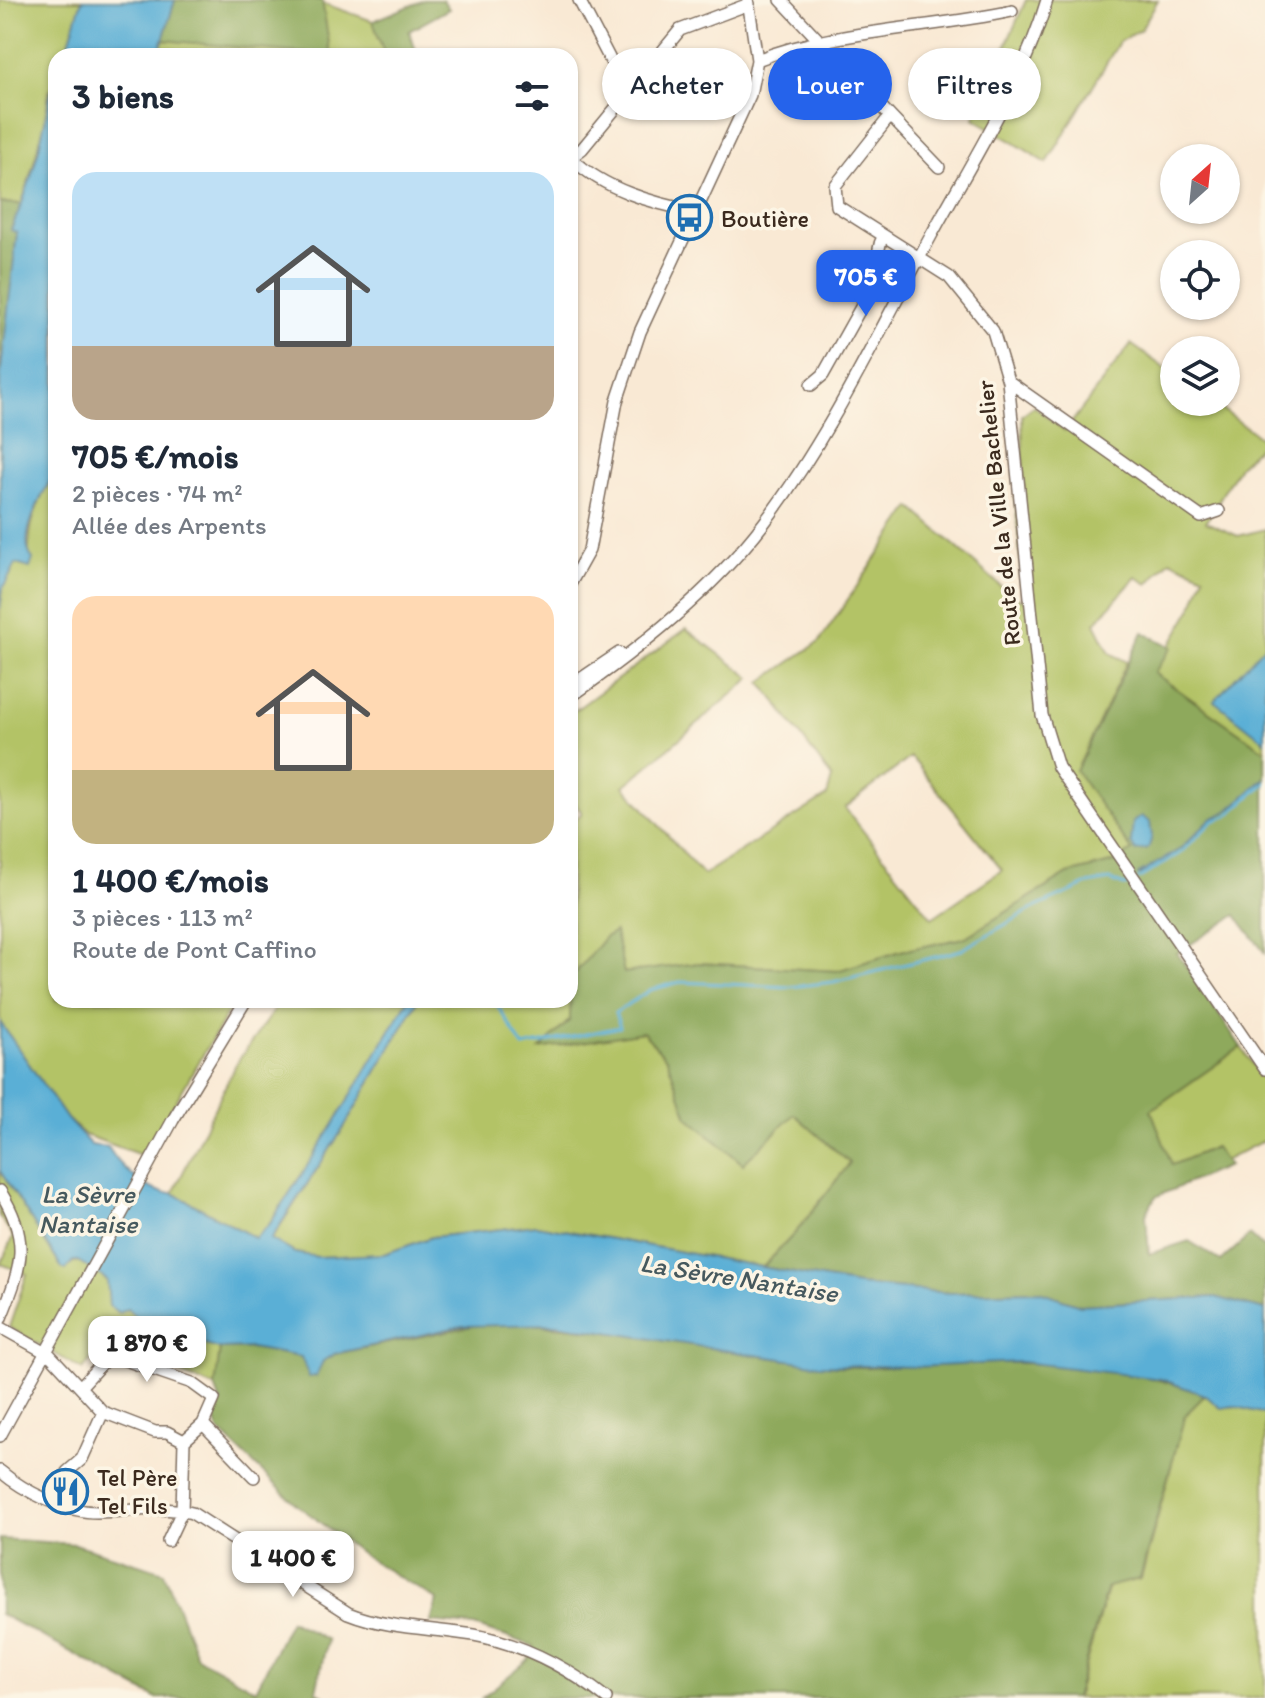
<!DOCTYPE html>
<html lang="fr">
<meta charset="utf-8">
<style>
:root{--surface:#fff;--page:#f2f2f3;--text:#1f2937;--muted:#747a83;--accent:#2563eb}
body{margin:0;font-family:Itim,sans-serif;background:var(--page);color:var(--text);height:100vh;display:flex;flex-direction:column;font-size:30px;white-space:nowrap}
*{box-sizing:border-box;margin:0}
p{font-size:26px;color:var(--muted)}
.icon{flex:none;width:44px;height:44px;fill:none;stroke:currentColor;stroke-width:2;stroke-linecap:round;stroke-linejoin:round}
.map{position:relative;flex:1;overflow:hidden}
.panel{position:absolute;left:48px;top:48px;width:530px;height:960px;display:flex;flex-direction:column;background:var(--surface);border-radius:24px;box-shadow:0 2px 6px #0004}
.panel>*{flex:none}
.banner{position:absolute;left:602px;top:48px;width:542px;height:72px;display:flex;gap:16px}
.needle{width:52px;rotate:27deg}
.buttons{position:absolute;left:1160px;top:144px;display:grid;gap:16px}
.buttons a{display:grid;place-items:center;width:80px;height:80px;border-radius:50%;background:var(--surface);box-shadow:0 2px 6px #0004;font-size:40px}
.price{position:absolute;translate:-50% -68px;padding:0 18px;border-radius:16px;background:#fff;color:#222;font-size:26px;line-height:52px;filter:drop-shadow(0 2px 4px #0008)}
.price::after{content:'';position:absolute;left:50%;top:48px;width:24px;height:18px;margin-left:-12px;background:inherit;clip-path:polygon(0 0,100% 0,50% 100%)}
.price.active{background:var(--accent);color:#fff}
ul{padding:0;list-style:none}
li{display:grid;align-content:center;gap:16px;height:424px;padding:0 24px}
li span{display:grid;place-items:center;height:248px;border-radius:24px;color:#555}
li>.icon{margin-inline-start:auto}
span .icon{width:144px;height:144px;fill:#fffc;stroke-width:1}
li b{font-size:34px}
h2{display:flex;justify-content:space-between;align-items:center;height:96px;padding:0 24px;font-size:34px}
.pill{padding:0 28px;border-radius:36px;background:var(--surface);box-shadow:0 2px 6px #0004;font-size:28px;line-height:72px}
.pill.active{background:var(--accent);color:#fff}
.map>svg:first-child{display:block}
.green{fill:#b3c366;stroke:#777642;stroke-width:2;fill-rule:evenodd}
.forest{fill:#8ea95b;stroke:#646a3c;stroke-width:2}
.water{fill:#5aafd6;stroke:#4a6c7a;stroke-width:2}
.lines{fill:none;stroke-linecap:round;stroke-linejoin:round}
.stream{stroke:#5aafd6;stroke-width:3}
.minor-casing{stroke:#7e6d5e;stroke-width:14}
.minor{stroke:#fff;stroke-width:11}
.labels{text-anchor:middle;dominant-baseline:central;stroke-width:7;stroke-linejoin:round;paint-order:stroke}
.poi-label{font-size:24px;fill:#3b2a1e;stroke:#fcf5e5;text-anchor:start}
.street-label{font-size:24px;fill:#3b2a1e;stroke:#fcf5e5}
.water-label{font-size:26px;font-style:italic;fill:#46595e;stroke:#fcf5e5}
</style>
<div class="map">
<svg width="1265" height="1698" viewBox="0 0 1265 1698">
<rect width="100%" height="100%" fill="#fcf5e5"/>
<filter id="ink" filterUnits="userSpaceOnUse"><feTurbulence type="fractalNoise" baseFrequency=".0125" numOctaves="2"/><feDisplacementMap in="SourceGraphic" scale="16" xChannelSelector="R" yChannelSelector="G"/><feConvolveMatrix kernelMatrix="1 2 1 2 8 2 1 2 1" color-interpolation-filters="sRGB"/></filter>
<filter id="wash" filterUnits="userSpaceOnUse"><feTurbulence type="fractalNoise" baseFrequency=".006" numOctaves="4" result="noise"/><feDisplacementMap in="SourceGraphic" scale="32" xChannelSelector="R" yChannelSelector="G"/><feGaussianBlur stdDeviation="1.8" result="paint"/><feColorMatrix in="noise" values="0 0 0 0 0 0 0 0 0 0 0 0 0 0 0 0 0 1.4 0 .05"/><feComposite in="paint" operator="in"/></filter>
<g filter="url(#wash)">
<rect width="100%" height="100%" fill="#f9e9d4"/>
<path class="green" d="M 0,0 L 82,0 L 65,56 L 56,56 L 56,78 L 49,92 L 46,120 L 22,204 L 0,203 Z
M 1026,0 L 1158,0 L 1141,29 L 1119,42 L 1047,163 L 974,118 Z
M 322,3 L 373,21 L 385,56 L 331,56 Z
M 163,40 L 300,51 L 301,56 L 158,56 Z
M 1131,344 L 1174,375 L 1174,402 L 1212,402 L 1265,441 L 1239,466 L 1206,522 L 1238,536 L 1265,529 L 1265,751 L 1154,673 L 1192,609 L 1204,575 L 1170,560 L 1148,584 L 1136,577 L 1095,623 L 1110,653 L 1127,662 L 1077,771 L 1132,851 L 1115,862 L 1068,874 L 964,938 L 901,951 L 837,971 L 699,963 L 624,973 L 614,932 L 571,978 L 570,1020 L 542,1048 L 643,1032 L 667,1059 L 689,1117 L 743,1164 L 794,1113 L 850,1163 L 796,1232 L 763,1267 L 537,1225 L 432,1237 L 384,1254 L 318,1257 L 295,1253 L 271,1240 L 343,1129 L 418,1000 L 570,1000 L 570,824 L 582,813 L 570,797 L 570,714 L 686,629 L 751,678 L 624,786 L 703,875 L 827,796 L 832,778 L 761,682 L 819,642 L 911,507 L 1012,596 L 1024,600 L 1015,497 L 1024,496 L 1022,415 L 1034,406 L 1065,431 ZM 911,757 L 1002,870 L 932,918 L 845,808 Z
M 56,471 L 56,1000 L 235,1000 L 144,1156 L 85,1135 L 67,1119 L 0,1022 L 0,609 L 3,588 L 16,564 L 29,567 C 27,526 35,505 56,471 Z
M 281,1000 L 408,1000 L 329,1132 L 269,1225 L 255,1238 L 173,1193 L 236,1064 Z
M 1241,1047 L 1265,1083 L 1265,1140 L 1224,1161 L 1214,1147 L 1172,1166 L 1151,1110 Z
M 0,1171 L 62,1268 L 78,1261 C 87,1267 98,1272 106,1280 C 131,1303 131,1324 171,1327 L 179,1336 L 220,1349 L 215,1387 L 112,1347 L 95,1354 L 83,1370 L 9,1327 L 27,1274 L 1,1264 L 13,1236 L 0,1217 Z
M 1205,1395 L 1221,1408 L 1234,1406 L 1265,1414 L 1265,1698 L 1076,1698 L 1108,1586 L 1141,1579 L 1185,1415 Z"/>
<path class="forest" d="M 175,0 L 322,0 L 331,56 L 163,40 Z
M 424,0 L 443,0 L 449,9 L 409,31 L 418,56 L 385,56 L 373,21 Z
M 0,203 L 22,204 L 11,229 L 17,233 L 0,378 Z
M 1143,632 L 1172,647 L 1154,673 L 1265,751 L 1265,953 L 1236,915 L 1177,953 L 1241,1047 L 1151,1110 L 1172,1165 L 1215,1147 L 1228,1166 L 1155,1197 L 1146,1215 L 1149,1254 L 1189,1241 L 1221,1261 L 1250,1235 L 1265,1249 L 1265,1310 L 1215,1297 L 1080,1305 L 1039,1291 L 950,1293 L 858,1285 L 763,1267 L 796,1232 L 850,1163 L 794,1114 L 743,1164 L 688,1117 L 667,1059 L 643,1032 L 540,1049 L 570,1020 L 571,978 L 605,937 L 615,932 L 624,973 L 699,963 L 837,971 L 901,951 L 964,938 L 1068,874 L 1115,862 L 1132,851 L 1076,771 Z
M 487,1323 C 599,1323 708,1351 819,1364 C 871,1371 925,1365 977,1363 C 1051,1361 1136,1367 1205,1395 L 1185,1415 L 1140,1579 L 1107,1587 L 1075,1698 L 482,1698 L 529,1659 L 534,1646 L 474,1626 L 431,1622 L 437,1600 L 364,1556 L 296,1504 L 219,1431 L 214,1417 L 221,1403 L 215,1387 L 220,1349 L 251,1348 L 301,1357 L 316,1376 L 323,1361 L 334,1354 Z
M 0,1539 L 75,1544 L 164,1572 L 197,1657 L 256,1690 L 290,1620 L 327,1640 L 316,1691 L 328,1698 L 156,1698 L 0,1614 Z"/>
<path class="water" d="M 82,0 L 175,0 L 158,56 L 65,56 Z
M 56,78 L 56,471 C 45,489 15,539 33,559 L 30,568 L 16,564 L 3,588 L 0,609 L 0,378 L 17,233 L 11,230 C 26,196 38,158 45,121 C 49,105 49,92 56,78 Z
M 1265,645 L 1265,741 L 1214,701 Z
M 1265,778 C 1256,799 1228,808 1212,821 C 1195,835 1157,874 1137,875 L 1180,849 L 1210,819 L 1225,813 Z
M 1141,816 L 1150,822 L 1152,837 L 1148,849 L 1136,851 L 1131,843 L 1133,822 Z
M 408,1000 L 418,1000 L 343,1129 L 271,1239 L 295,1253 L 318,1257 L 384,1254 L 432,1237 L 537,1225 L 858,1285 L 950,1293 L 1039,1291 L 1080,1305 L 1215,1297 L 1265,1310 L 1265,1414 L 1234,1406 L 1221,1408 L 1205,1395 L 1161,1379 L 1055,1366 L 1021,1362 L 916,1367 L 820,1365 L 556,1324 L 462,1326 L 334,1354 L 323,1361 L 316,1376 L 309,1377 L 301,1357 L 251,1348 L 220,1349 L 189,1341 L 171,1327 L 143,1323 L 127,1309 L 119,1313 L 109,1306 L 107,1280 L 78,1261 L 73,1261 L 66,1270 L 62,1268 L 0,1171 L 0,1022 L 67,1119 L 91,1145 L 108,1147 C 120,1167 148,1195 173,1193 L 255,1238 L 269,1225 L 329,1132 Z"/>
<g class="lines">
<path class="stream" d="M 1138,879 L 1180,853 L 1213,821 L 1227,816 L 1265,783
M 494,1000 L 523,1047 L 620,1027 L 615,1013 L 650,990 L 680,982 L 790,987 L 833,982 L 939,956 L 961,950 L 1034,908 L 1088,884 L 1110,880 L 1124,886 L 1132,883"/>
</g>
</g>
<g filter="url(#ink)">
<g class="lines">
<defs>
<path id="minor" d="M 579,0 L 618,75 L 632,86
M 781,0 L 890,116 L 835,186 L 837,206 L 949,277 L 993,331 L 1008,381 L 1042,715 L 1058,767 L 1265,1069
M 757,60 C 832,30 931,29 1012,11
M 890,116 L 939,167
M 570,158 L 582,149 L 680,30 L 749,4
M 571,158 C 605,190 652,203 697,212
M 1008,381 L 1201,517 L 1219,511
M 811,385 L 823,375 L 878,277 C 881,262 875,251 883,237
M 570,584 L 589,550 L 617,401 L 640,332 L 750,95 L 757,60 L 748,0
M 570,686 L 619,653
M 570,697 C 640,648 712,591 764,523 C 831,435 879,331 932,234 C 973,159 1023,82 1047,0
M 0,1191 C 32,1242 21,1268 0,1320
M 0,1327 L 50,1355 L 103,1412 L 155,1432 L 167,1432 L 184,1441 L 182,1511 L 168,1541
M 81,1386 L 104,1361 L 116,1357 L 192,1383 L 214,1399 L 203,1424 L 184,1441
M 203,1424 L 254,1477
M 0,1436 L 173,1120 L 246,1000
M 0,1471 C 25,1492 65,1512 97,1512 C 129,1512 161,1505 192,1513 L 348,1613 C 388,1629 432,1628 474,1635 C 523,1644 567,1667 606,1698
M 67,1472 L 82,1459 L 103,1412"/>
</defs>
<use href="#minor" class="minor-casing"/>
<use href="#minor" class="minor"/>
</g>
</g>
<defs>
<symbol id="bus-ring" viewBox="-11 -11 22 22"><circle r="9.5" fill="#fcf5e5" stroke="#1f6fb2" stroke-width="1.5"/><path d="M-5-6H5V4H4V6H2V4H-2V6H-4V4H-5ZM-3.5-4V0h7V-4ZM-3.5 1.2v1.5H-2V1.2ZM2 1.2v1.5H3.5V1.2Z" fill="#1f6fb2"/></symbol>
<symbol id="restaurant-ring" viewBox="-11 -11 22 22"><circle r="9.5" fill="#fcf5e5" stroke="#1f6fb2" stroke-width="1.5"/><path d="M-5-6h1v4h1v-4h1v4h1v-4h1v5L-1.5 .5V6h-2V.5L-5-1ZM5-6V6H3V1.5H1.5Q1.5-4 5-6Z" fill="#1f6fb2"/></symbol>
</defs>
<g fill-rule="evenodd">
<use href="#bus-ring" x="664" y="192" width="51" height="51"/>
<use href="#restaurant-ring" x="40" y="1466" width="51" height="51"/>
</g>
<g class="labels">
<g class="poi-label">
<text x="721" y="218">Boutière</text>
<text x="97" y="1477">Tel Père<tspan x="97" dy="28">Tel Fils</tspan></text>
</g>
<g class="street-label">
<text transform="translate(998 513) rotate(-96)">Route de la Ville Bachelier</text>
</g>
<g class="water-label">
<text x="88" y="1194">La Sèvre<tspan x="88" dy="30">Nantaise</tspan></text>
<text transform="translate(739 1278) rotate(9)">La Sèvre Nantaise</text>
</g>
</g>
</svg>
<div class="buttons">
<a><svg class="needle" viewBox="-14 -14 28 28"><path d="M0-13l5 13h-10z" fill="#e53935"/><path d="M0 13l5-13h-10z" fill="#747a83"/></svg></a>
<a><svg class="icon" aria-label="locate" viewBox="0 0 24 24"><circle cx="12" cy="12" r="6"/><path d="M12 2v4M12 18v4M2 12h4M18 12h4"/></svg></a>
<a><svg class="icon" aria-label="layers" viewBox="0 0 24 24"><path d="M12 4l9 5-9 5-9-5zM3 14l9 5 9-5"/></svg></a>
</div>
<b class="price active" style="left:866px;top:318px">705 €</b>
<b class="price" style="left:147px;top:1384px">1 870 €</b>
<b class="price" style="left:293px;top:1599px">1 400 €</b>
<div class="banner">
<a class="pill">Acheter</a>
<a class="pill active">Louer</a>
<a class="pill">Filtres</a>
</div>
<section class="panel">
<h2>3 biens<svg class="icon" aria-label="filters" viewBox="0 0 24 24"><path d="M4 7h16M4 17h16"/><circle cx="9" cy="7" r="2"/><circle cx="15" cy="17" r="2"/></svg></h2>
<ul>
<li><span style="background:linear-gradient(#bfe0f5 70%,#b9a48a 0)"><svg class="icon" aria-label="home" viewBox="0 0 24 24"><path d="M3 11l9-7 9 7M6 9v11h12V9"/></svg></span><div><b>705 €/mois</b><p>2 pièces · 74 m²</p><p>Allée des Arpents</p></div></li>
<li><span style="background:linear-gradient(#ffd9b3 70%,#c2b280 0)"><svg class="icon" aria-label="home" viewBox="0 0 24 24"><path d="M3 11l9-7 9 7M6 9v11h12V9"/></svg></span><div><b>1 400 €/mois</b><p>3 pièces · 113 m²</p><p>Route de Pont Caffino</p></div></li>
</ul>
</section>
</div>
